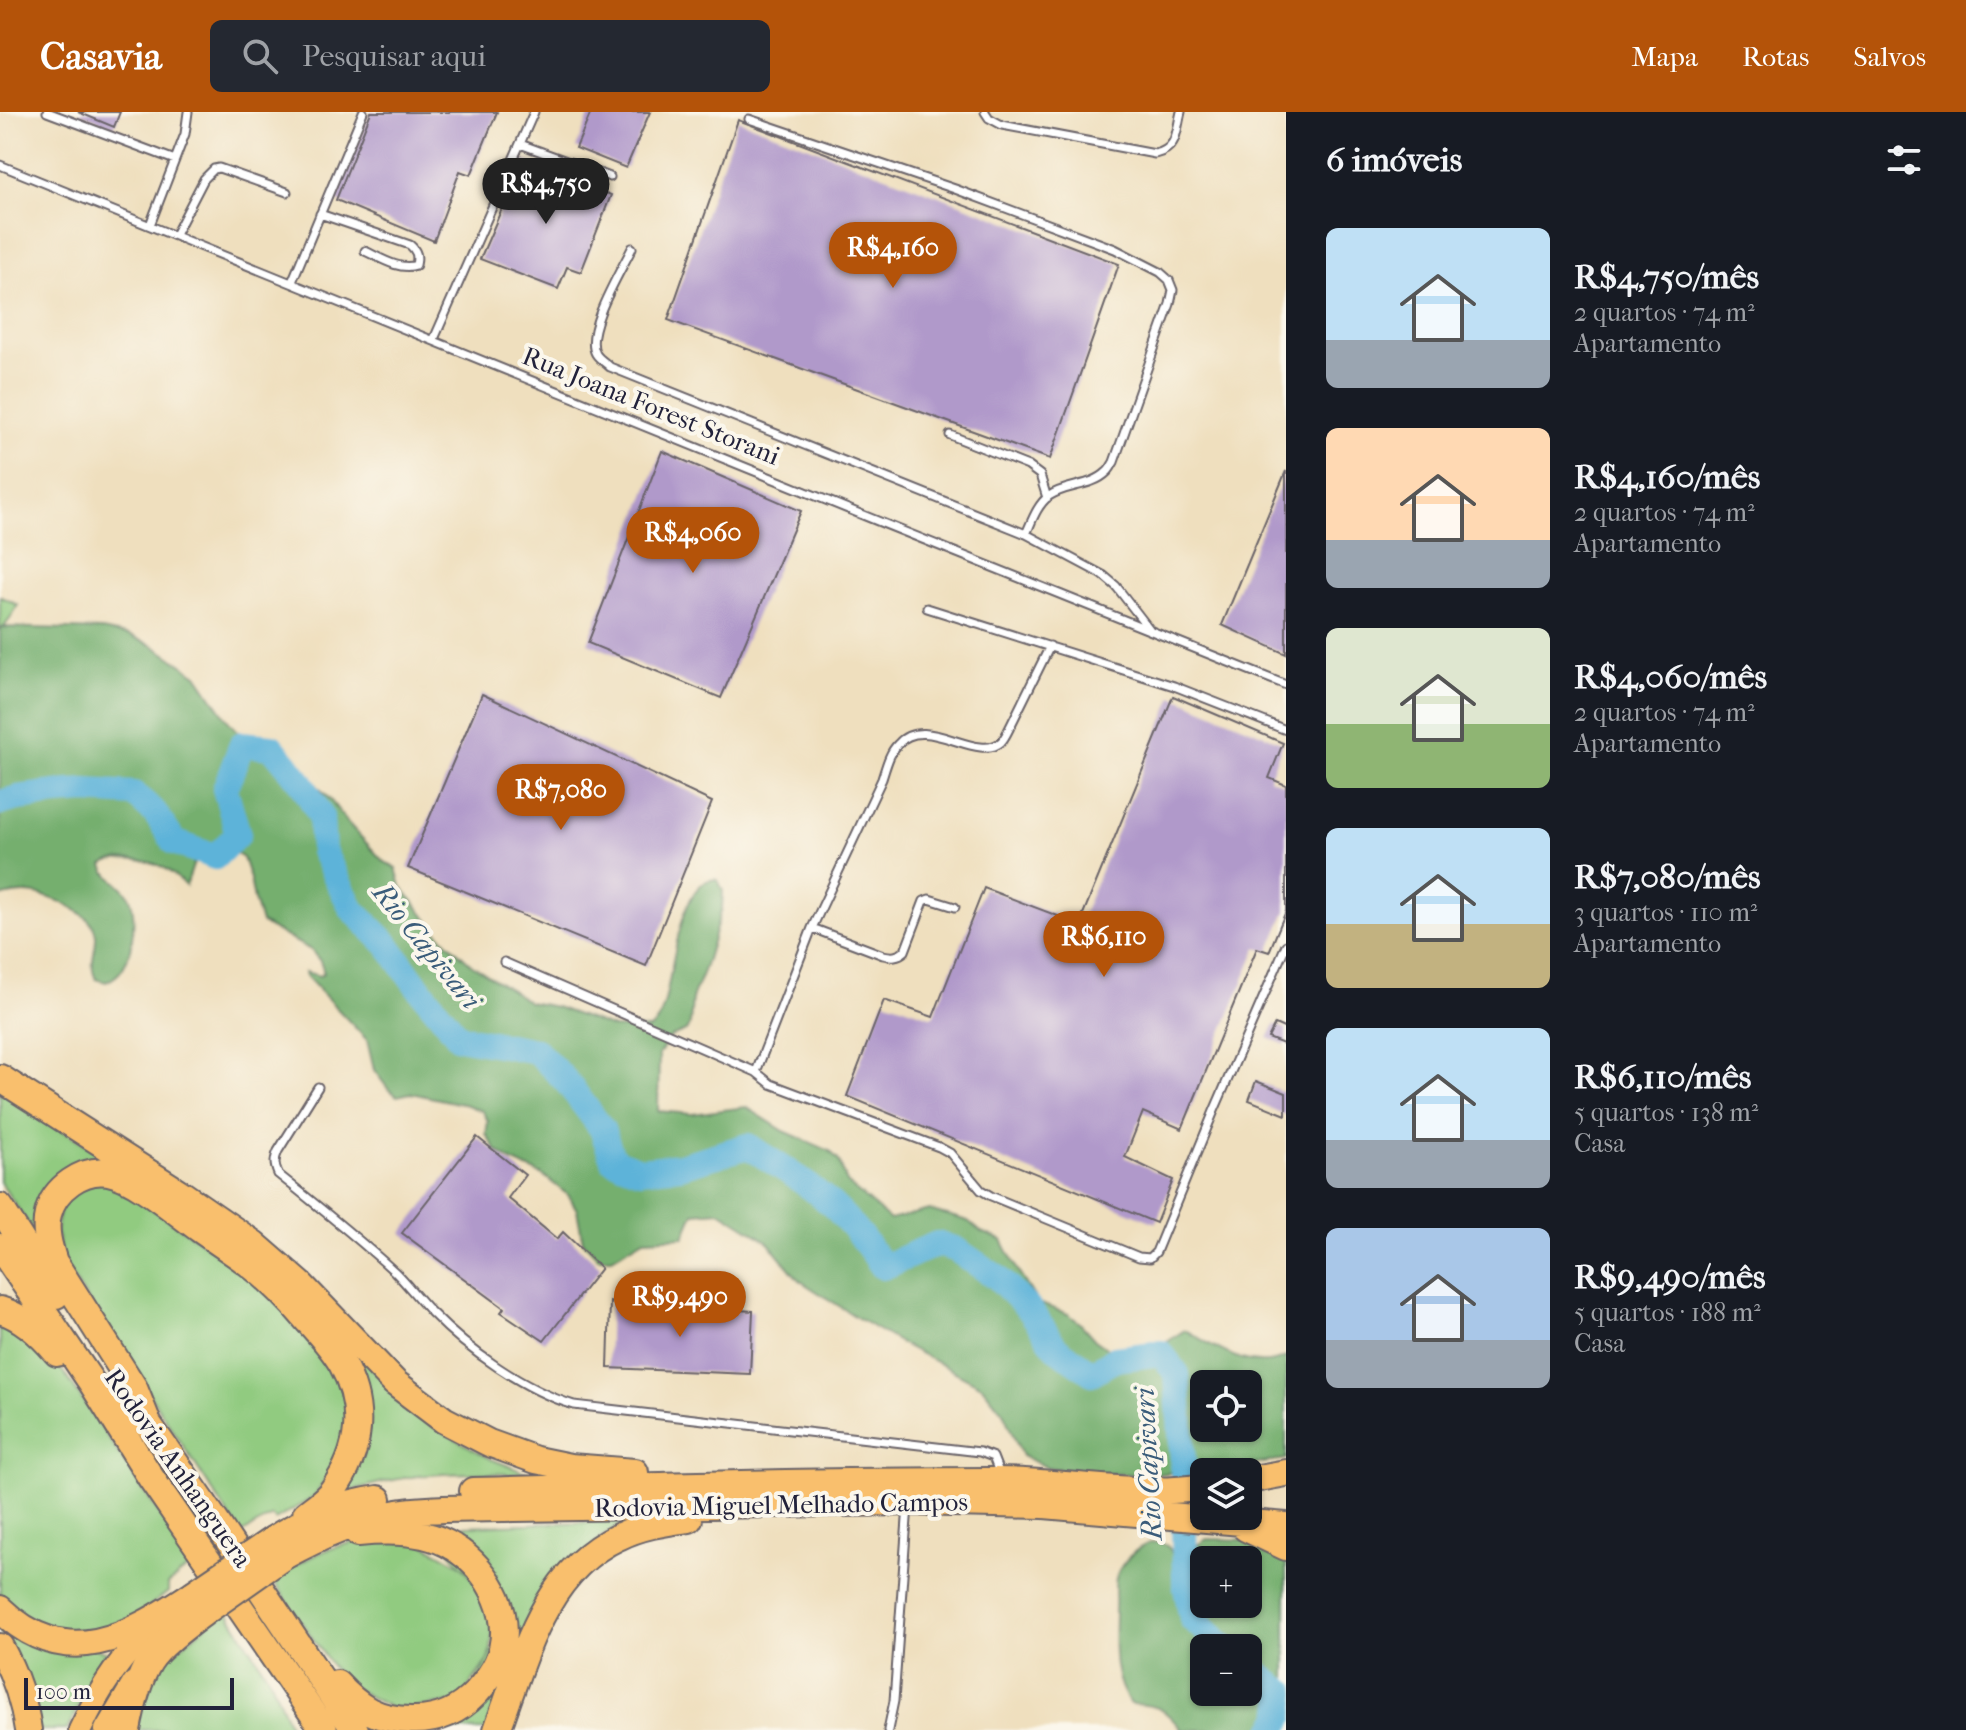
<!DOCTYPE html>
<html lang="pt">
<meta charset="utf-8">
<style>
:root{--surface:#171b24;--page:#242831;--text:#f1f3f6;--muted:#9ea1a6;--accent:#b45309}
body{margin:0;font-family:"IM FELL French Canon",serif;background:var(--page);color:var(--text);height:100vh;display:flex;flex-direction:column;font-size:30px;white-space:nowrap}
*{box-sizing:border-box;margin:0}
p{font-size:26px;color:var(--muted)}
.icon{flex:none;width:44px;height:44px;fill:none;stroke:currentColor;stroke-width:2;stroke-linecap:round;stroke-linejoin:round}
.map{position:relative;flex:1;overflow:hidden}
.details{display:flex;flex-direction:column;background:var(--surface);width:680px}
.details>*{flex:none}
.buttons{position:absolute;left:1190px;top:1258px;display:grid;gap:16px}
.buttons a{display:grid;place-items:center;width:72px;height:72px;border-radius:12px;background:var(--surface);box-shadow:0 2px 6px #0004;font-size:40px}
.scale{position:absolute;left:24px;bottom:20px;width:210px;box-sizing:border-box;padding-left:8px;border:4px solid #22223b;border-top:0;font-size:22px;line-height:28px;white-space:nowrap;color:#22223b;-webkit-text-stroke:6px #fbf7ec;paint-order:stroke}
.price{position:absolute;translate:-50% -68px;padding:0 18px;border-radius:28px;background:var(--accent);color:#fff;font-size:26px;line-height:52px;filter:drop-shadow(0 2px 4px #0008)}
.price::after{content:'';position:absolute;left:50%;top:48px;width:24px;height:18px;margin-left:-12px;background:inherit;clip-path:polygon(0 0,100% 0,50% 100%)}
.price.active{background:#222;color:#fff}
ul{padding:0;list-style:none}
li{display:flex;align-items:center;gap:24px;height:200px;padding:0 40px}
li span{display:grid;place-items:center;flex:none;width:224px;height:160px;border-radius:12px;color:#555}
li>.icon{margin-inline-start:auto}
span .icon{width:96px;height:96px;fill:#fffc;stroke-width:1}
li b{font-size:34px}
h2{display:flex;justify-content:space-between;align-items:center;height:96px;padding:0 40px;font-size:34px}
header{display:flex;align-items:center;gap:48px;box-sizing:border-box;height:112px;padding:0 40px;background:var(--accent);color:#fff}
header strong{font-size:38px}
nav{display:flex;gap:44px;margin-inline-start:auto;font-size:28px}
.search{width:560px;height:72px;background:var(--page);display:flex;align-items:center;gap:20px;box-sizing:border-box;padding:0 28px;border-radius:12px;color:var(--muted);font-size:30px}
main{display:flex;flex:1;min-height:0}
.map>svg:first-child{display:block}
.green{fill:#91cb80;stroke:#5a765e;stroke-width:2}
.forest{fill:#74af6e;stroke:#4b6854;stroke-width:2;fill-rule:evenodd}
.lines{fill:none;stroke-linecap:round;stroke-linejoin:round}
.river{stroke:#5db3d9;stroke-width:26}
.building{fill:#b099ca}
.lane-casing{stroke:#6a6469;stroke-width:11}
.primary-casing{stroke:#6a6469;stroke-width:26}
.highway-casing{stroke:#6a6469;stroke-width:30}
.lane{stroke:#fff;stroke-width:7}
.primary{stroke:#f9bf6d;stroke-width:22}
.highway{stroke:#f9bf6d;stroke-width:26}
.highway-bridge-casing{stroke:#6a6469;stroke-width:30;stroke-linecap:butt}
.highway-bridge{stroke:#f9bf6d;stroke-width:26}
.labels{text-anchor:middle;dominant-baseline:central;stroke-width:8;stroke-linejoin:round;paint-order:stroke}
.street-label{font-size:26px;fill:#22223b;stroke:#fbf7ec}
.water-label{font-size:28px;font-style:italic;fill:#3a5c7a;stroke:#fbf7ec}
</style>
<header>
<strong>Casavia</strong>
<div class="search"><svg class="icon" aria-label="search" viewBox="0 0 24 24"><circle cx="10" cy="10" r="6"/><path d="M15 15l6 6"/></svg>Pesquisar aqui</div>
<nav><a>Mapa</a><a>Rotas</a><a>Salvos</a></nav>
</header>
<main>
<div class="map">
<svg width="1286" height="1618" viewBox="0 0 1286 1618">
<rect width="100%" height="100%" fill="#fbf7ec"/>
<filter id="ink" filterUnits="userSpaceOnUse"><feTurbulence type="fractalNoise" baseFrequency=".0125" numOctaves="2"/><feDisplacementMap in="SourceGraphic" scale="16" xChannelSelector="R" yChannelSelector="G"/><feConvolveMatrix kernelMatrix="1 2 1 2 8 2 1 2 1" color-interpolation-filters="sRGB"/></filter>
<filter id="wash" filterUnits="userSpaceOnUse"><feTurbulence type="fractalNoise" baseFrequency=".006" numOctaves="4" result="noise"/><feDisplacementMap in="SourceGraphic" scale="32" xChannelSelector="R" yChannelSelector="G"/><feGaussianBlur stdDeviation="1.8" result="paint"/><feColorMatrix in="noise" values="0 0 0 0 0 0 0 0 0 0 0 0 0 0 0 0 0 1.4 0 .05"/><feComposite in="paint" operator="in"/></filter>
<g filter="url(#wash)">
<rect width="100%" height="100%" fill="#efdfbe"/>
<path class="green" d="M 0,484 L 18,493 L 10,507 L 3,516 L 0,515 Z
M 0,979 L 106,1045 C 55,1051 54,1070 34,1112 L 30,1114 L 0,1070 Z
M 110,1069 L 240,1156 L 300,1210 L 346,1280 L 347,1335 L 314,1385 L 275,1408 L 272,1404 L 241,1422 L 64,1152 L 56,1119 L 62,1091 L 85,1071 Z
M 275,1160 L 427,1311 L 491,1347 L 529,1362 C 490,1362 450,1359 411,1365 C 386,1368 362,1376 338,1382 L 363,1294 Z
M 0,1207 L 47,1240 L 67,1265 L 193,1452 L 168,1472 L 168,1480 L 117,1519 L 53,1524 L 3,1488 L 0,1484 Z
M 628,1409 L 601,1425 L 489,1618 L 423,1618 L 456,1608 L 509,1510 L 429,1415 Z
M 367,1428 L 421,1431 L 471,1459 L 494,1509 L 490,1545 L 458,1589 L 396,1599 L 348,1573 L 335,1559 L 273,1468 C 308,1445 325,1435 367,1428 Z
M 226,1497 L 272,1571 L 291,1618 L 134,1618 L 154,1565 L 168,1545 Z
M 0,1503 L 107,1540 L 106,1550 L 87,1577 L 67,1618 L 36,1618 L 17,1550 L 0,1520 Z"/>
<path class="forest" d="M 0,515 L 102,518 L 131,524 L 152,533 L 197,563 L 229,610 L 249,632 L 290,650 L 311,667 L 331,689 L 347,710 L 383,749 L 396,756 L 401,774 L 439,822 L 471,852 L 529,890 L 556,895 L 613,916 L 650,917 C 656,912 661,904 663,896 C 672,872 679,759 718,768 L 723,779 L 722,796 L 705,854 L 692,887 L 690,912 L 686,919 L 671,925 L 659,942 L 658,999 L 692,1002 L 746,995 L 784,1019 L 830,1039 L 839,1049 L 847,1071 L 890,1108 L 929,1098 L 968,1109 L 981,1120 L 1002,1128 L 1019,1161 L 1038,1191 L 1068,1202 L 1080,1211 L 1095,1228 L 1111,1239 L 1128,1242 L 1153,1239 L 1185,1218 C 1216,1235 1250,1262 1286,1245 L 1286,1347 L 1258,1352 L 1149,1363 L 1086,1361 L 1046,1355 L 1022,1344 L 1003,1300 L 982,1274 L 900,1231 L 856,1205 L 799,1168 L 767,1129 L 720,1099 L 694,1101 L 684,1125 L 644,1127 L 612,1146 L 598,1146 L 583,1130 L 577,1098 L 569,1084 L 543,1063 L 511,1049 L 496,1038 L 486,1022 L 488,1009 L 482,999 L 467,993 L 411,981 L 397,984 L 389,978 L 374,958 L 367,928 L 306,864 L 305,860 L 320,864 L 324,861 L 320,849 L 311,838 L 261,811 L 254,788 L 250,767 L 243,746 L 222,733 L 196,745 L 186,774 C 180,768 173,762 166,757 C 154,748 115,743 103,753 C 106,767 125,772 130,786 C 137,805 133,849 117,863 C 114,866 110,868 106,870 L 96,867 C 88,853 97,838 96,824 C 94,799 46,781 25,781 C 17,781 7,783 0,785 ZM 1204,1272 L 1248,1272 L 1248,1316 L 1204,1316 Z
M 1207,1427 L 1255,1428 L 1286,1440 L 1286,1618 L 1182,1618 C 1164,1596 1159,1593 1131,1592 C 1110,1567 1115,1527 1115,1497 C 1116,1487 1114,1475 1116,1466 C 1120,1449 1149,1420 1167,1434 C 1175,1440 1178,1458 1182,1468 C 1187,1448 1187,1437 1207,1427 ZM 1204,1448 L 1248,1448 L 1248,1492 L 1204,1492 ZM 1204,1536 L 1248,1536 L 1248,1580 L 1204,1580 Z"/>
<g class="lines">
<path class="river" d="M 0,691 L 18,686 L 56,681 L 86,679 L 134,682 L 155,701 L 174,730 L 215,745 L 238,722 L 225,677 L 242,632 L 272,635 L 301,670 L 321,704 L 323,739 L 352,797 L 387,832 L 415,871 L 459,925 L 536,939 L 566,969 L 602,1017 L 613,1048 L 640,1058 L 680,1054 L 748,1034 C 776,1052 806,1070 831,1092 C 851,1110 868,1133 883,1155 L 937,1132 L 955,1137 L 998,1166 L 1029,1197 L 1057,1237 L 1092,1261 L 1115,1247 L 1161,1241 L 1177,1262 L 1183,1349 L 1185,1471 L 1192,1507 L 1226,1536
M 1248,1555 L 1284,1581 L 1281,1606 L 1274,1618"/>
</g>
<g id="blocks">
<path class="building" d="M 78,0 L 120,0 L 114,15 Z
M 371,0 L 497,0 L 471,63 L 460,59 L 434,129 L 336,88 Z
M 591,0 L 650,0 L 626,56 L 576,36 Z
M 738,8 L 1119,152 L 1050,347 L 668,208 Z
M 523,48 L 611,83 L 581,160 L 567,155 L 558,177 L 480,147 Z
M 662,339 L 801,399 L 721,586 L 588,531 Z
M 1286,359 L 1286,542 L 1222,513 Z
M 482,582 L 712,690 L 646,854 L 408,756 Z
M 1173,584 L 1283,631 L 1269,666 L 1286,673 L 1286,799 L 1269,840 L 1257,836 L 1182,1017 L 1143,1000 L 1125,1045 L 1173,1068 L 1156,1111 L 847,984 L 884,888 L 933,905 L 984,776 L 1079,812 Z
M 1275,912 L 1286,917 L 1286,933 L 1268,926 Z
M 1256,969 L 1286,981 L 1286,1003 L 1249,988 Z
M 477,1025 L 525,1063 L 508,1086 L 557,1127 L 563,1120 L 601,1156 L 544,1229 L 501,1200 L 504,1196 L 402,1121 Z
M 610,1190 L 753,1199 L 750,1262 L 608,1256 Z"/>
</g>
</g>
<g filter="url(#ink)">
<use href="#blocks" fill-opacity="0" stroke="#6a6469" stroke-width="2"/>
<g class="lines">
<defs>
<path id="lane" d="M 47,0 L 175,48
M 985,0 L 989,6 L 1002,13 L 1155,42 C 1178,37 1176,19 1181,0
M 749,7 L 955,77 L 1115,137 L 1160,160 L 1169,168 L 1173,178 L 1170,192 L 1114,350 C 1112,353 1110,358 1107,360 C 1092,375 1066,372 1049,384 C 1037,393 1032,409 1026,422
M 520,32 L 610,65
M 0,53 C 430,224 856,403 1286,573
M 320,102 L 410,133 C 417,139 418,144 416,153 C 400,159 380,146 365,139
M 150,113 L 185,22 L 188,0
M 175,123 L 204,67 L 214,57 L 219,56 L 287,80
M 632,136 C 621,159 583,220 596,242 C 599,247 606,251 610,255 L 1026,422 L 1103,463 L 1116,474 L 1150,518
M 292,170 L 363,0
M 434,227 L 534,0
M 950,323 L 1028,354 L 1040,363 L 1047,386
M 927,496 L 1174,574 L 1286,618
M 1050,534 L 1008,619 C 1006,623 1004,627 1001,630 C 977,651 925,601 898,632 C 889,641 886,655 882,667 L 812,816 L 756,960 L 771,972 L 939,1035 L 950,1041 L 981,1078 L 991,1084 L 1139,1145 L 1150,1146 L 1156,1140 L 1214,999 L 1286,833
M 812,816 L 883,843 C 892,845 898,845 905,839 L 924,789 L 929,787 L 955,795
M 504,850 L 756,960
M 318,975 L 278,1039 C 274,1048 274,1053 278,1062 C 318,1094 358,1126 395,1160 C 408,1173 419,1188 432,1201 C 468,1238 524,1278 574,1293 L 980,1340 L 993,1345 L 1000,1363
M 888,1618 L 894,1589 L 908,1393"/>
<path id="primary" d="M 80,1618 C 100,1575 122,1543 157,1510
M 106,1618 L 134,1571"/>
<path id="highway" d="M 0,966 L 183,1083 L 254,1132 L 300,1172 L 395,1271 L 444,1308 L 489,1331 L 536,1348 L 570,1355 L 635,1360
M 0,1095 L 56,1183
M 0,1135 L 92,1271 L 151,1366 L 324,1618
M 0,1198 C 24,1205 42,1223 57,1241
M 137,1296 L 202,1389 L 355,1618
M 148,1311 L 134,1276 L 54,1150 C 49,1135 44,1118 48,1102 C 54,1076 83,1056 108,1060 C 136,1065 177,1101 201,1118 C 218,1130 235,1141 251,1153 C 272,1169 291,1189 308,1209 C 320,1222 333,1236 342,1252 C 366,1295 361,1339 333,1378 C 326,1388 315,1395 306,1402
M 1248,1368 L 1286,1361
M 473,1379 C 645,1374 818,1369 991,1369 C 1061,1368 1135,1386 1204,1375
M 1246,1416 L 1286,1435
M 274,1427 C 304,1407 342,1392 378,1387
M 284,1444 C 321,1424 357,1408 398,1401 C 412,1398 428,1398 443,1397 L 908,1390 L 1044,1393 L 1286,1414
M 0,1497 C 66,1561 128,1525 193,1482
M 0,1535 C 15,1562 24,1588 28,1618
M 337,1572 C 359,1596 377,1608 411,1608 C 436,1609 458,1600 476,1581 C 484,1572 492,1562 497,1551 C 517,1509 491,1458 453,1435 C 427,1418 388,1418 358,1421
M 127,1618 C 131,1596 137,1570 149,1550 C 160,1532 190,1511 207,1498
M 497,1618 C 523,1548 543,1460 618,1425 C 640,1414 664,1410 689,1407"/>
</defs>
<use href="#lane" class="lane-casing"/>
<use href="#primary" class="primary-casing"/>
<use href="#highway" class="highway-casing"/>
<use href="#lane" class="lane"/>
<use href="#primary" class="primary"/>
<use href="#highway" class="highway"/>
<defs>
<path id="highway-bridge" d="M 193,1482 L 274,1427
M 207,1498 L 284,1444"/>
</defs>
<use href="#highway-bridge" class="highway-bridge-casing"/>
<use href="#highway-bridge" class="highway-bridge"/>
</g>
</g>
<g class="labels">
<g class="street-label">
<text transform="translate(651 294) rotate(22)">Rua Joana Forest Storani</text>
<text transform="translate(178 1356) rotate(55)">Rodovia Anhanguera</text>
<text transform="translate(781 1393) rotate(-1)">Rodovia Miguel Melhado Campos</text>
</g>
<g class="water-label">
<text transform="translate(427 834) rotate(51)">Rio Capivari</text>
<text transform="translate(1148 1352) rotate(-93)">Rio Capivari</text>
</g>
</g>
</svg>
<div class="buttons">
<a><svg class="icon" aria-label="locate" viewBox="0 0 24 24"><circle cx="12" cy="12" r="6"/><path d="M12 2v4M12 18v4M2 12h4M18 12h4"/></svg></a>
<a><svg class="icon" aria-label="layers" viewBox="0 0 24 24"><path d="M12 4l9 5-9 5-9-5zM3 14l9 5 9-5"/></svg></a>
<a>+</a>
<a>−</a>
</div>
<div class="scale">100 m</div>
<b class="price active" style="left:546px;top:114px">R$4,750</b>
<b class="price" style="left:893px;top:178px">R$4,160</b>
<b class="price" style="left:693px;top:463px">R$4,060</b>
<b class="price" style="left:561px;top:720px">R$7,080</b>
<b class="price" style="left:1104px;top:867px">R$6,110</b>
<b class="price" style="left:680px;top:1227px">R$9,490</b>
</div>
<section class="details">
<h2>6 imóveis<svg class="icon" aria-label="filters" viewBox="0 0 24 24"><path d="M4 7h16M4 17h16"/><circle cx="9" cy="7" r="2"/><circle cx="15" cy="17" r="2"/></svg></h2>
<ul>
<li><span style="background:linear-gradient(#bfe0f5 70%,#9aa5b1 0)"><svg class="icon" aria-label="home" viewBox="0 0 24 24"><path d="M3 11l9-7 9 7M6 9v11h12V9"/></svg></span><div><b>R$4,750/mês</b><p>2 quartos · 74 m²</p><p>Apartamento</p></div></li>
<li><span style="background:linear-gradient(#ffd9b3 70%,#9aa5b1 0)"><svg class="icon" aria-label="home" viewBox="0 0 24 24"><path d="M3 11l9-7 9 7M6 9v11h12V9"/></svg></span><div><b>R$4,160/mês</b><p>2 quartos · 74 m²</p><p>Apartamento</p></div></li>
<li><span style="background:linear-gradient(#dfe7d0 60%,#8fb573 0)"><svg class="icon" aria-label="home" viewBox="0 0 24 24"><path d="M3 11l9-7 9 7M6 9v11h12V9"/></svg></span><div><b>R$4,060/mês</b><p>2 quartos · 74 m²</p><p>Apartamento</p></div></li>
<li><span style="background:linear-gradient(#bfe0f5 60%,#c2b280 0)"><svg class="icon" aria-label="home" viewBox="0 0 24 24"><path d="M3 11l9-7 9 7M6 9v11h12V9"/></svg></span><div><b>R$7,080/mês</b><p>3 quartos · 110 m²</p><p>Apartamento</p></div></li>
<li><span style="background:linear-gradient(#bfe0f5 70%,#9aa5b1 0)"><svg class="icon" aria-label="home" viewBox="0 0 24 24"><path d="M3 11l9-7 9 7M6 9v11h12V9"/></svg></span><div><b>R$6,110/mês</b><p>5 quartos · 138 m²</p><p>Casa</p></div></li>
<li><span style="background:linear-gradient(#a9c7e8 70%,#9aa5b1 0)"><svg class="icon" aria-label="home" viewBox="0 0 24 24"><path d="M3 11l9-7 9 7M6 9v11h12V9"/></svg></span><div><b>R$9,490/mês</b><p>5 quartos · 188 m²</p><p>Casa</p></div></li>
</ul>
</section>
</main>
